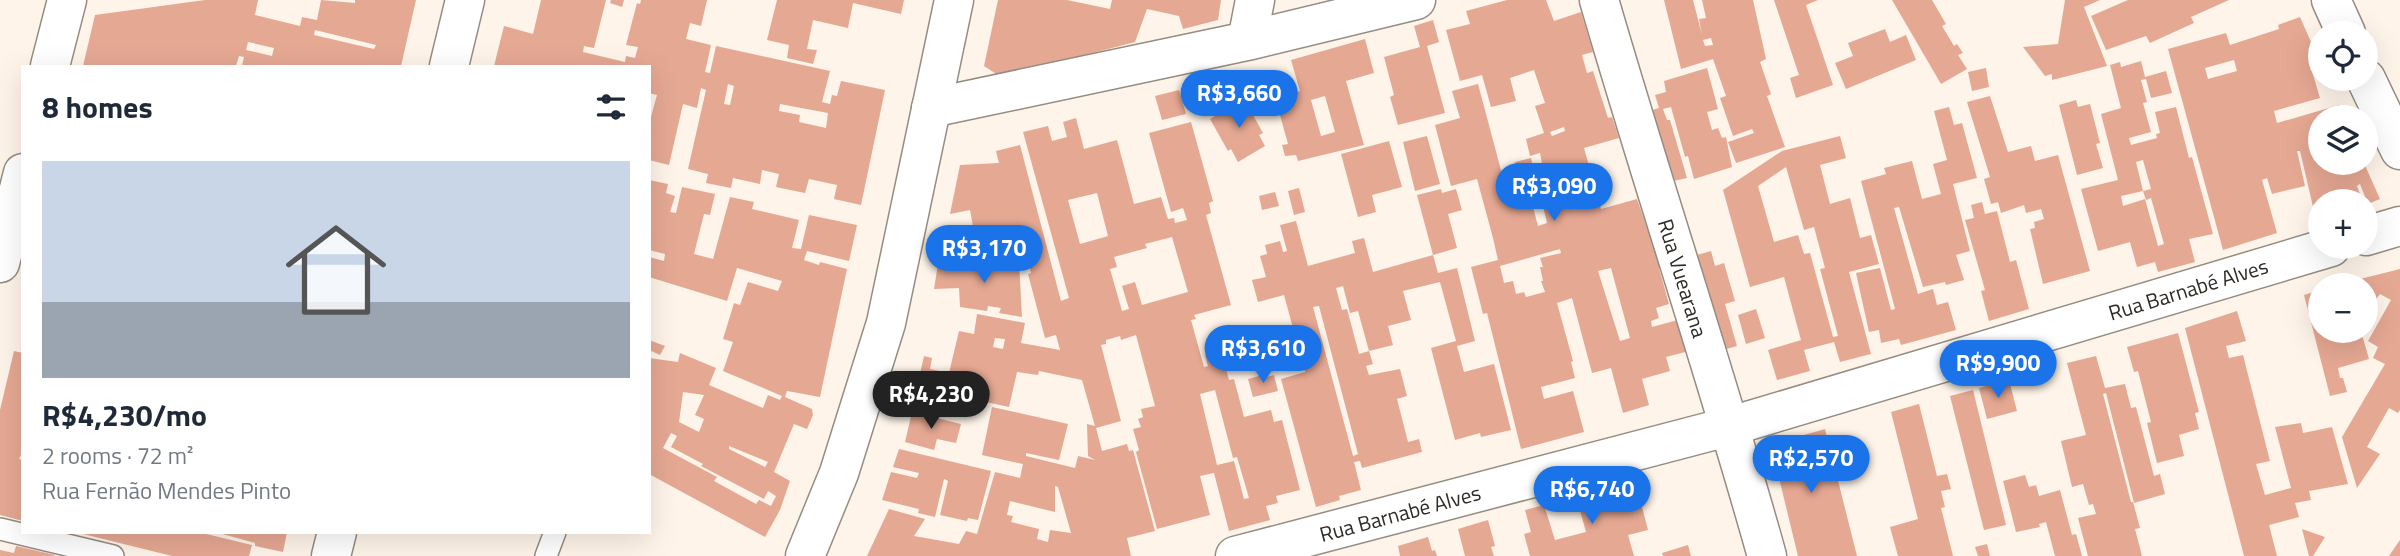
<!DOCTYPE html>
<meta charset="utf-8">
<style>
:root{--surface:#fff;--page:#f2f2f3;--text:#1f2937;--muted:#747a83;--line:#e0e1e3;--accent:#1a73e8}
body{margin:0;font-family:"Titillium Web",sans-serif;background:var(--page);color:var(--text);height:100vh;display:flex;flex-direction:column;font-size:26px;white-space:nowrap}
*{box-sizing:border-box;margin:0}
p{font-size:23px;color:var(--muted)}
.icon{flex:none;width:38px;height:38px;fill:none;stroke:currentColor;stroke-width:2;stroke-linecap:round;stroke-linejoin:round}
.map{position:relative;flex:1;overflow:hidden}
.panel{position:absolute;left:21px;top:65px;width:630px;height:469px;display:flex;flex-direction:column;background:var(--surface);border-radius:0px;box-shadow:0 7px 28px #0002}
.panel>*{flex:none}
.fabs{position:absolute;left:2308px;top:21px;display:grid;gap:14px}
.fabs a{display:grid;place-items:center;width:70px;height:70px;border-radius:50%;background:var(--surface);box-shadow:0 7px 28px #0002;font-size:35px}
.price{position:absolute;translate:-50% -60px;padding:0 16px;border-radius:24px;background:var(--accent);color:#fff;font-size:23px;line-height:46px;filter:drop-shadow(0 2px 4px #0008)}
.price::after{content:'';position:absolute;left:50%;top:42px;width:21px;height:16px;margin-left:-10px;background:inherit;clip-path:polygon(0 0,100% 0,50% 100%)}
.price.current{background:#222;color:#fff}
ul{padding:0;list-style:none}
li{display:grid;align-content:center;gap:14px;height:371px;padding:0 21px}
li+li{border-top:2px solid var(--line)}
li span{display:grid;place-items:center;height:217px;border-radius:0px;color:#555}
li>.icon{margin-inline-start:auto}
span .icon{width:126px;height:126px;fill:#fffc;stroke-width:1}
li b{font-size:30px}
h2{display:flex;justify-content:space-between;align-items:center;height:84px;padding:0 21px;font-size:30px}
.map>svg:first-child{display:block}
.building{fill:#e5a893;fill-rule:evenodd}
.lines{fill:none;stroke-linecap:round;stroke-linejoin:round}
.service-casing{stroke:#958c82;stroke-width:24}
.minor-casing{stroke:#958c82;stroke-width:41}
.tertiary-casing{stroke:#958c82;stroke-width:41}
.service{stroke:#fff;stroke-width:21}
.minor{stroke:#fff;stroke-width:38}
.tertiary{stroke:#fff;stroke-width:38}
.labels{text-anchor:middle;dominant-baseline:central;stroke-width:7;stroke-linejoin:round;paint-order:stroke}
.street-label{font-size:21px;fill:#2e2a26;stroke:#fff}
</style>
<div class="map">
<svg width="2400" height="556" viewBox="0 0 2400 556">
<rect width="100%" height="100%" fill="#fef4e9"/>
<path class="building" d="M 205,0 L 258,0 L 255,15 L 300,26 L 302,17 L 317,20 L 321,0 L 355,3 L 355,0 L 416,0 L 401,66 L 242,66 L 244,57 L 239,56 L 236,66 L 83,66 L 95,15 ZM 315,30 L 376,45 L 374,49 L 314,35 ZM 248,42 L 274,48 L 272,56 L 246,50 Z
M 541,0 L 606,0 L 594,48 L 584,46 L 583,52 L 625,62 L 626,56 L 635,58 L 638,47 L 626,45 L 637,3 L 640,4 L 641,0 L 707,0 L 701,26 L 690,23 L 686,39 L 711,45 L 705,72 L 710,73 L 716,46 L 830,71 L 822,102 L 830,104 L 832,95 L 837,96 L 841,81 L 885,90 L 861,205 L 834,199 L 837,185 L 809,179 L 805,193 L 776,187 L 779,174 L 762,170 L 760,184 L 733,178 L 731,188 L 706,183 L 708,174 L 688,169 L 706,90 L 701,88 L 697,108 L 683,104 L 669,165 L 649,160 L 649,124 L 657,95 L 649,93 L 649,66 L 494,66 L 504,26 L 533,34 ZM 728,84 L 734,86 L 730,105 L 724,104 ZM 780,104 L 828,113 L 826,128 L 799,122 L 800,115 L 779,111 Z
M 611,0 L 624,0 L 622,7 L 610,3 Z
M 777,0 L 904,0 L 901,14 L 853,3 L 848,28 L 813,20 L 807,49 L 817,50 L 813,64 L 787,58 L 789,45 L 767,40 Z
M 998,0 L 1067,0 L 1110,9 L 1112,0 L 1221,0 L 1218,20 L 1183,29 L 1179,16 L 1147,9 L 1135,42 L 1001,77 L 984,66 Z
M 1507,0 L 1546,0 L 1554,21 L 1581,12 L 1593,52 L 1582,55 L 1587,73 L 1593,71 L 1608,118 L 1612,117 L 1619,138 L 1584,148 L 1601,209 L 1637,199 L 1661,268 L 1659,268 L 1669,304 L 1656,308 L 1659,318 L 1651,321 L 1652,327 L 1678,320 L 1689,351 L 1666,357 L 1670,371 L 1642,379 L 1649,405 L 1623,413 L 1611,368 L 1592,373 L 1572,298 L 1557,303 L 1573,361 L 1571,362 L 1575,378 L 1541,387 L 1544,399 L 1573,391 L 1584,432 L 1521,449 L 1487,313 L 1483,314 L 1471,267 L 1498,260 L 1493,238 L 1477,179 L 1451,186 L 1435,125 L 1460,118 L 1452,91 L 1478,84 L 1510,204 L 1513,203 L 1509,188 L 1522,184 L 1515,162 L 1531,158 L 1535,176 L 1544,174 L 1540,153 L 1530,156 L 1526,139 L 1544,133 L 1535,106 L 1545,103 L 1534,70 L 1510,78 L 1516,101 L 1491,107 L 1482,75 L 1460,81 L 1446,30 L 1470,24 L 1466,11 ZM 1564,127 L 1565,131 L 1552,136 L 1550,132 ZM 1538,185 L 1547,223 L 1538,226 L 1528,188 ZM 1560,249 L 1561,253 L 1540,258 L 1543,267 L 1540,267 L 1543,281 L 1541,281 L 1545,292 L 1526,297 L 1524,292 L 1516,294 L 1513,281 L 1504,283 L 1500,266 ZM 1611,268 L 1630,338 L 1620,341 L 1598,271 Z
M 1664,0 L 1693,0 L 1702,35 L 1699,19 L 1706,18 L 1702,0 L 1753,0 L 1766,59 L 1760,62 L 1771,94 L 1767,96 L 1785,147 L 1736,163 L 1728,142 L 1754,133 L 1752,129 L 1733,136 L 1720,98 L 1726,96 L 1713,59 L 1681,69 ZM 1711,38 L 1713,45 L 1705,46 L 1703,40 Z
M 1774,0 L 1818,0 L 1806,5 L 1833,85 L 1796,98 L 1790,78 L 1799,75 Z
M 1892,0 L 1932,0 L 1946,24 L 1942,26 L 1954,46 L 1957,44 L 1963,53 L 1958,55 L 1967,69 L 1941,84 Z
M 2065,0 L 2100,0 L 2084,7 L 2107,66 L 2052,80 L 2052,74 L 2045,76 L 2023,47 L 2058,44 Z
M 2128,0 L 2229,0 L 2191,17 L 2194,23 L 2150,43 L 2146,36 L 2106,50 L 2091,16 Z
M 2300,17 L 2318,58 L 2309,61 L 2320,98 L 2274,111 L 2277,123 L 2339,105 L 2344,117 L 2320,117 L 2320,163 L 2364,163 L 2380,199 L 2368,204 L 2360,184 L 2357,186 L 2362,200 L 2320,201 L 2320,210 L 2314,211 L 2300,151 L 2297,151 L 2305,186 L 2272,194 L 2267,178 L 2262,180 L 2277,233 L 2223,250 L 2168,49 L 2226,33 L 2230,45 L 2279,29 L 2278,25 ZM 2234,60 L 2237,71 L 2208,79 L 2205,68 Z
M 1433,20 L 1439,42 L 1427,46 L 1445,113 L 1398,125 L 1390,97 L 1394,95 L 1384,57 L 1420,47 L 1414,26 Z
M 1885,29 L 1890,42 L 1906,35 L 1916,60 L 1846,89 L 1835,63 L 1853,56 L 1848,43 Z
M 1365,39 L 1374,73 L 1346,81 L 1364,145 L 1298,161 L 1296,155 L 1285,156 L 1282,145 L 1288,144 L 1275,97 L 1300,91 L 1291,60 ZM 1325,96 L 1335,132 L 1321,136 L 1311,100 Z
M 2141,61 L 2145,77 L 2166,71 L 2172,93 L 2151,98 L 2146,79 L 2141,80 L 2147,102 L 2143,103 L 2151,132 L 2129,138 L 2131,145 L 2157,138 L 2156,134 L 2160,133 L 2155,112 L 2176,107 L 2189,158 L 2192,157 L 2213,234 L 2189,239 L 2195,262 L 2158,272 L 2155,262 L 2137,267 L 2130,242 L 2098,251 L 2081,189 L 2118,180 L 2101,114 L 2121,108 L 2110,65 L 2120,62 L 2121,67 ZM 2143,160 L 2151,189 L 2143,191 L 2146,200 L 2151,198 L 2164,244 L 2158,246 L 2145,199 L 2123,206 L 2121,196 L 2143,191 L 2136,162 Z
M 1707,68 L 1718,109 L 1707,112 L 1712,130 L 1718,128 L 1722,138 L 1726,137 L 1732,167 L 1694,179 L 1688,156 L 1685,157 L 1671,107 L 1663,109 L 1667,120 L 1670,120 L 1687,178 L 1664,183 L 1638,114 L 1659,108 L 1655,95 L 1666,92 L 1664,81 Z
M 1986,68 L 1989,87 L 1972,91 L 1968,72 Z
M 1179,90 L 1186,114 L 1162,120 L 1155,96 Z
M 1990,96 L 2008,152 L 2031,146 L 2035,161 L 2058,155 L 2090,271 L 2043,284 L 2030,229 L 2035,228 L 2034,222 L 2044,219 L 2041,209 L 2026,213 L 2024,205 L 2001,213 L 1998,202 L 1991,204 L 1984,179 L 1990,177 L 1967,102 Z
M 1244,99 L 1263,133 L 1259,135 L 1265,146 L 1238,162 L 1231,149 L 1228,151 L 1210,119 Z
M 2076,100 L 2078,107 L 2090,104 L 2100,143 L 2096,144 L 2103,168 L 2077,175 L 2059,105 Z
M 1949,107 L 1954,125 L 1962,123 L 1977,178 L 1953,184 L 1970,251 L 1956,255 L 1964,280 L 1946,285 L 1945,282 L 1923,287 L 1899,207 L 1894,208 L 1918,294 L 1933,289 L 1937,305 L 1948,302 L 1956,330 L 1901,345 L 1899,339 L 1881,343 L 1879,330 L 1869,332 L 1856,273 L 1880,268 L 1891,310 L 1895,309 L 1861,181 L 1886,174 L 1884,168 L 1912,161 L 1922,199 L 1941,194 L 1933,164 L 1947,160 L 1934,111 Z
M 1076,118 L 1084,149 L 1117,140 L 1134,204 L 1161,197 L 1168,219 L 1174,218 L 1175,223 L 1187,220 L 1183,208 L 1171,212 L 1149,133 L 1191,122 L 1213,201 L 1209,203 L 1211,213 L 1206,215 L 1231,305 L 1194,315 L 1196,319 L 1191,320 L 1204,367 L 1208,366 L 1205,355 L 1221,351 L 1229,380 L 1234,379 L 1244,417 L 1271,410 L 1274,422 L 1282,420 L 1300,490 L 1276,496 L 1278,503 L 1266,506 L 1270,520 L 1229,531 L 1214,473 L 1200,476 L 1210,515 L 1157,529 L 1136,452 L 1139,450 L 1133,429 L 1141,427 L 1138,419 L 1143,417 L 1141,409 L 1155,406 L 1136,335 L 1121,340 L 1120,336 L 1106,340 L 1106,344 L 1101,345 L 1121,421 L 1096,428 L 1102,451 L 1127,444 L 1129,451 L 1133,450 L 1155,531 L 1127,538 L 1131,556 L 867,556 L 889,509 L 925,519 L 914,536 L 959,544 L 966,531 L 977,534 L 995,472 L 1020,478 L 1023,464 L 982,455 L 992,407 L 1068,424 L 1059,460 L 1026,453 L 1026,456 L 1075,468 L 1078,456 L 1095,460 L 1088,456 L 1087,424 L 1095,426 L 1082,380 L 1039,371 L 1038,375 L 1017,372 L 1009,407 L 917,387 L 924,356 L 932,358 L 930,369 L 949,373 L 959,331 L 974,334 L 977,314 L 1025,323 L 1021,343 L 1060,350 L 1056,335 L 1045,338 L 1028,274 L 1031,273 L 1028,260 L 1026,261 L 1025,256 L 1017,258 L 1017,252 L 979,259 L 970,210 L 950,214 L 960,165 L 999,163 L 996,151 L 1020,145 L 1061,301 L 1069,298 L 1023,132 L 1048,126 L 1052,141 L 1067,137 L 1063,122 ZM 1097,193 L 1108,236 L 1080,244 L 1068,200 ZM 1172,237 L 1188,292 L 1142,305 L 1135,282 L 1122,286 L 1129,309 L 1122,311 L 1110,269 L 1117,267 L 1114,257 L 1147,248 L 1145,244 ZM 995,338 L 1005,339 L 1003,349 L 993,347 ZM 1215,390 L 1233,458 L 1237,457 L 1249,498 L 1244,499 L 1234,461 L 1217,465 L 1200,394 ZM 1055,486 L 1058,487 L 1071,533 L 1050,530 L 1048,542 L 1037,539 L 1039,529 L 1011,522 L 1013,516 L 1007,515 L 1010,501 L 1055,512 Z
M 1427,136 L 1440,184 L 1415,191 L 1403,142 Z
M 1840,136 L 1846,158 L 1820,165 L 1830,204 L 1850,198 L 1860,238 L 1871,235 L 1879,264 L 1849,272 L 1871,354 L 1840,362 L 1834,342 L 1804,350 L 1810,371 L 1777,380 L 1768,350 L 1801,340 L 1784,277 L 1750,287 L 1723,190 L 1782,151 ZM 1786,167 L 1804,230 L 1814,227 L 1825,268 L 1820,269 L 1838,336 L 1833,337 L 1810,253 L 1804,254 L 1798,235 L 1774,242 L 1758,186 Z
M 1389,141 L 1402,187 L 1372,195 L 1376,212 L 1358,217 L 1341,154 Z
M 649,180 L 668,184 L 666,193 L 675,196 L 670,212 L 676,213 L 682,187 L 715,194 L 710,215 L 704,214 L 694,254 L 713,259 L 730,197 L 754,202 L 752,209 L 799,220 L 792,248 L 801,249 L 809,215 L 857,225 L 849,261 L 807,251 L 804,260 L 819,265 L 820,262 L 847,269 L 820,397 L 787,391 L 785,397 L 812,409 L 813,415 L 807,429 L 794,424 L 774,472 L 790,481 L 780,510 L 765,537 L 649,474 L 651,437 L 649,436 L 649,358 L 678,362 L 680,353 L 716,368 L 709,385 L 763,408 L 768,395 L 780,400 L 782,396 L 723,371 L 733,342 L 723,339 L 734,303 L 740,305 L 748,282 L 778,291 L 782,281 L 737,268 L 727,301 L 649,277 L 649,257 L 664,261 L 665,254 L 649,250 ZM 683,392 L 704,395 L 695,415 L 704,419 L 699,432 L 679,422 ZM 671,433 L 677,436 L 671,447 L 703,464 L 701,466 L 764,499 L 768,491 L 776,496 L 771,506 L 759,500 L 756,504 L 714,481 L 717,477 L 663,448 ZM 729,446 L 768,462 L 765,467 L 729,449 Z
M 1299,188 L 1305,212 L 1294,215 L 1288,191 Z
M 1441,189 L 1442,193 L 1456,189 L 1462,210 L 1448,214 L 1457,248 L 1433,255 L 1417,195 Z
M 1275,192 L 1279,206 L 1262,210 L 1259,196 Z
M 1982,202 L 1985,214 L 1997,211 L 2010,262 L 2016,260 L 2029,309 L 1989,321 L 1981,291 L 1985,290 L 1965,220 L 1974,218 L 1971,205 Z
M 1296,221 L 1308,266 L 1355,253 L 1352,241 L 1364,238 L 1373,272 L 1433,255 L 1438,273 L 1457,268 L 1475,341 L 1457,346 L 1464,372 L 1494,364 L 1511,430 L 1481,437 L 1480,433 L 1455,440 L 1431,348 L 1456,341 L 1440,282 L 1403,291 L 1411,320 L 1388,326 L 1393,345 L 1369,351 L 1358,311 L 1350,313 L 1343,286 L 1336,288 L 1342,310 L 1347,309 L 1359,354 L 1369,351 L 1373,364 L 1366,366 L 1369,375 L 1400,369 L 1407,396 L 1397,399 L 1408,442 L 1419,439 L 1422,452 L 1362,468 L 1360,461 L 1354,462 L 1361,490 L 1339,496 L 1340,500 L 1316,507 L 1281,379 L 1305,372 L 1284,295 L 1258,302 L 1252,280 L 1266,277 L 1260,256 L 1267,254 L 1265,245 L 1280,241 L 1283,252 L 1287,251 L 1280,225 ZM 1319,306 L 1358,454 L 1353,456 L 1313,307 Z
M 1711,251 L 1715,266 L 1724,263 L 1735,301 L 1725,304 L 1737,346 L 1716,352 L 1693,256 Z
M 1019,261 L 1022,317 L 999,313 L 1001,308 L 988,306 L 987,311 L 960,307 L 959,288 L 934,289 L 938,264 Z
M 2400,269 L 2400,410 L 2398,413 L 2389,408 L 2367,447 L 2380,454 L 2357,488 L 2342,437 L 2385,364 L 2373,358 L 2378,347 L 2368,341 L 2391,300 L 2380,294 L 2374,302 L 2366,304 L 2366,285 L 2340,284 Z
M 2320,290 L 2320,331 L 2361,331 L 2369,359 L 2338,368 L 2340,378 L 2343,378 L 2347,392 L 2330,396 L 2304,295 Z
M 1756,309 L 1765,338 L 1746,344 L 1738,315 Z
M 2237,311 L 2246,341 L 2226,346 L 2229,358 L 2243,355 L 2270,461 L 2256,464 L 2265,495 L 2291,488 L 2275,427 L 2301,423 L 2303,433 L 2332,427 L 2348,484 L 2309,491 L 2311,500 L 2295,503 L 2299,517 L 2269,525 L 2277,556 L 2244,556 L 2185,328 Z
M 2178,333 L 2199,412 L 2195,413 L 2199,429 L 2179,435 L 2184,456 L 2157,463 L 2147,423 L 2151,422 L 2138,371 L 2134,372 L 2127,347 Z
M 649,340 L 665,346 L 660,355 L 649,350 Z
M 14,351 L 23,353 L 23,451 L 19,459 L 23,460 L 23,521 L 0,515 L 0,410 Z
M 2096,356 L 2105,388 L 2125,384 L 2131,408 L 2136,407 L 2154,476 L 2160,474 L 2165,494 L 2134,503 L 2106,393 L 2103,394 L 2131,502 L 2133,502 L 2140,528 L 2135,529 L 2142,556 L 2088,556 L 2078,518 L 2096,514 L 2093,504 L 2089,505 L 2083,484 L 2072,487 L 2061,441 L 2086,435 L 2067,363 Z
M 1263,375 L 1264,378 L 1274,375 L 1278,391 L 1253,397 L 1248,379 Z
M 2009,380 L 2017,411 L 1987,419 L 1979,388 Z
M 1973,390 L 2006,525 L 1984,530 L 1950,396 Z
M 1919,404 L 1937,476 L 1947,474 L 1951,489 L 1941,491 L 1945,507 L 1941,508 L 1953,556 L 1898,556 L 1890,527 L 1918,519 L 1891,412 Z
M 912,412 L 961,424 L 956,443 L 937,439 L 934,450 L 905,442 Z
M 1825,429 L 1857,556 L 1798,556 L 1779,478 L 1769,480 L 1761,447 Z
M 899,449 L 991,471 L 978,520 L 968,518 L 967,521 L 940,515 L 948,481 L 944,479 L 935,517 L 918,513 L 919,509 L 882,500 L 891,472 L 917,478 L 919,473 L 893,467 Z
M 2025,475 L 2029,487 L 2036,485 L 2039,496 L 2060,490 L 2072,535 L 2076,534 L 2082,556 L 2055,556 L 2046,522 L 2039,524 L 2040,527 L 2016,532 L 2003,481 Z
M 1609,482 L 1637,488 L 1648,530 L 1628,535 L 1634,556 L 1530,556 L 1524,534 L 1531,532 L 1525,510 L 1544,505 L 1555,540 L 1586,532 L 1576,496 L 1610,487 Z
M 1488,520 L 1495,546 L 1491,547 L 1494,556 L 1465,556 L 1458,529 Z
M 2302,529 L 2325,537 L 2313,556 L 2309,556 Z
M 75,532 L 198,532 L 252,545 L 249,556 L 172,556 Z
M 215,532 L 287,532 L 283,552 L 255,546 L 255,543 Z
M 1428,537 L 1432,551 L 1435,550 L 1437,556 L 1400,556 L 1398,546 Z
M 2400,540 L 2400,556 L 2389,556 Z
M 1987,544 L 1990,556 L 1978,556 L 1975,547 Z
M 1688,545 L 1691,556 L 1663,556 L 1662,553 Z
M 16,546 L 55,555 L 54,556 L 0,556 L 0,550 L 14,553 Z"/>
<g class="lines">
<defs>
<path id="service" d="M 0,529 L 113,556
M 546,556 L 555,532"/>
<path id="minor" d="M 1599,0 C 1653,186 1715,370 1767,556
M 2331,0 L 2346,33
M 1247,41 L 1255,0
M 50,66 L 67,0
M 449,66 L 465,0
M 2366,79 L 2400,150
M 931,108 L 1247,41 L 1416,0
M 2366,236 L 2400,226
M 0,263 L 23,173
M 331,556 L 337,532
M 1235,556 L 1731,426 L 2331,247"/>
<path id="tertiary" d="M 805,556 L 839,473 L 886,323 L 954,0"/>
</defs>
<use href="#service" class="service-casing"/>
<use href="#minor" class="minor-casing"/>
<use href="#tertiary" class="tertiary-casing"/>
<use href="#service" class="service"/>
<use href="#minor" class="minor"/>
<use href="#tertiary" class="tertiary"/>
</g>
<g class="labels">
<g class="street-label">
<text transform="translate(1683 278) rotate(73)">Rua Vuearana</text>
<text transform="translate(2188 289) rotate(-17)">Rua Barnabé Alves</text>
<text transform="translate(1400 513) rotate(-15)">Rua Barnabé Alves</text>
</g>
</g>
</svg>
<div class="fabs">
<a><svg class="icon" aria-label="locate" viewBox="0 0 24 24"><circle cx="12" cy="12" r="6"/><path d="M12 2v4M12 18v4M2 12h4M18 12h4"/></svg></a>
<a><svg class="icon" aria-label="layers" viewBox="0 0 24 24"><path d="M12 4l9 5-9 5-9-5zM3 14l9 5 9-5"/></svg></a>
<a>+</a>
<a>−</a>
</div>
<b class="price" style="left:1239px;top:130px">R$3,660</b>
<b class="price" style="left:1554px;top:223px">R$3,090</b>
<b class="price" style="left:984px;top:285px">R$3,170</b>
<b class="price" style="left:1263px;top:385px">R$3,610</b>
<b class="price" style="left:1998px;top:400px">R$9,900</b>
<b class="price current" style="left:931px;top:431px">R$4,230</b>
<b class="price" style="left:1811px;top:495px">R$2,570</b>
<b class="price" style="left:1592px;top:526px">R$6,740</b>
<section class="panel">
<h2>8 homes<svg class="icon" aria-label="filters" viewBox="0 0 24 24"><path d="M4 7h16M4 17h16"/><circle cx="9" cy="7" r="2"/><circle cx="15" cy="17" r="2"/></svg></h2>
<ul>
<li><span style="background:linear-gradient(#c9d6e8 65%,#9aa5b1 0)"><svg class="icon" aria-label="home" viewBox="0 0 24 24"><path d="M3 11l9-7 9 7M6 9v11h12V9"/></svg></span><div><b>R$4,230/mo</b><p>2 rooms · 72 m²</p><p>Rua Fernão Mendes Pinto</p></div></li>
</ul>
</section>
</div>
